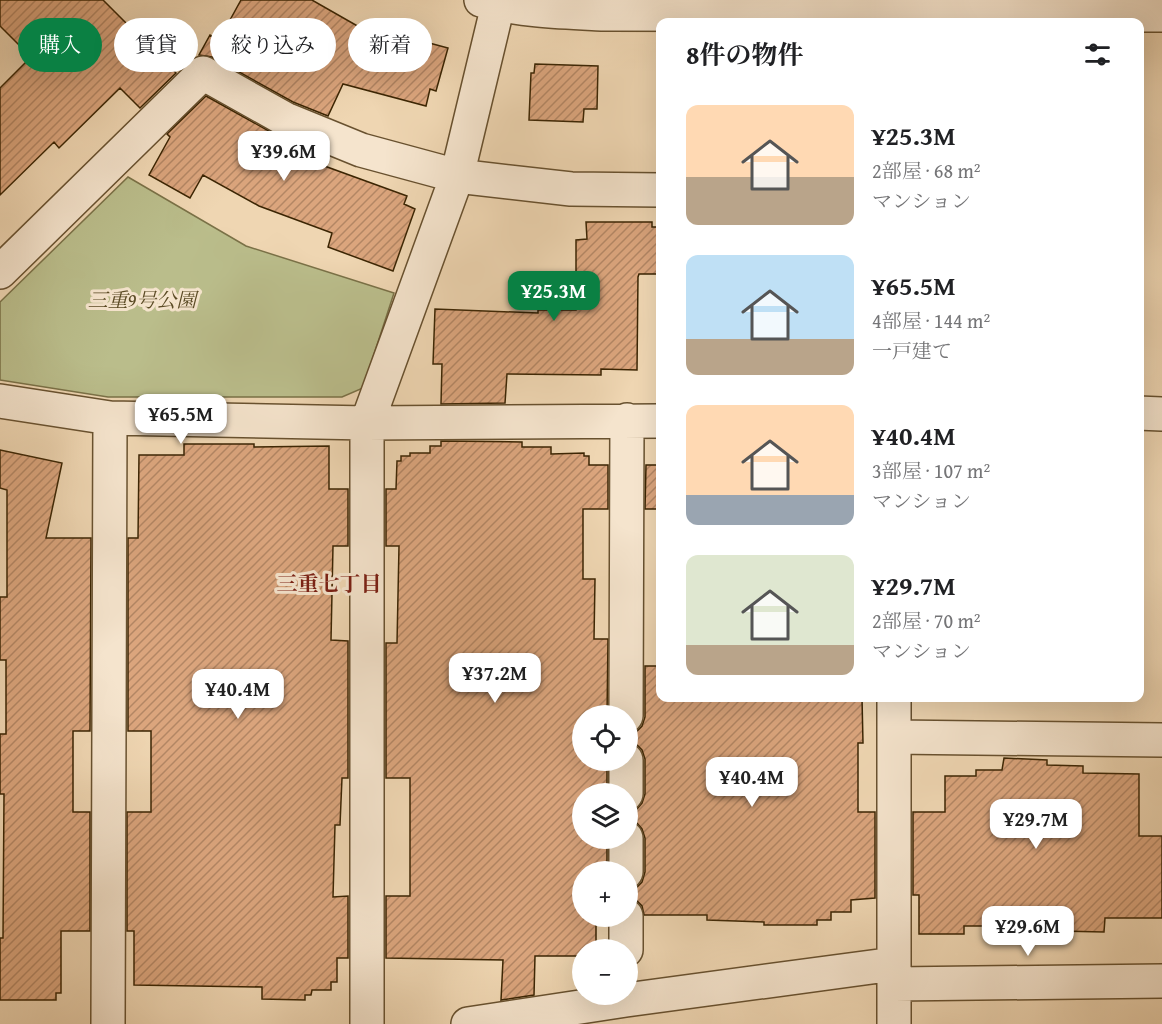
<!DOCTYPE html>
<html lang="ja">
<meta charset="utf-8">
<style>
:root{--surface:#fff;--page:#f6f6f6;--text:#202124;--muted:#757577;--accent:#0b8043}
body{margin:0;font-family:"Gentium Book Plus","Noto Serif JP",serif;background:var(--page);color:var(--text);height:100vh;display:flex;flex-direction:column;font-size:22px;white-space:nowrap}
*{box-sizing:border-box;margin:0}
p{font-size:20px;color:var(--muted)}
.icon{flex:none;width:33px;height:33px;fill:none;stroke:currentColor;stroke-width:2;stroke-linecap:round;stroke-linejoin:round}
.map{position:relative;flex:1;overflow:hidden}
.details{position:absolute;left:656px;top:18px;width:488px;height:684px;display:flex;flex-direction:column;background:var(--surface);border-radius:12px;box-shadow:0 6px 24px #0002}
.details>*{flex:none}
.hud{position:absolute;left:18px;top:18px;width:548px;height:54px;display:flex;gap:12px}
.buttons{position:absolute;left:572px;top:705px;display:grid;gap:12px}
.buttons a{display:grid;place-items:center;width:66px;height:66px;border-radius:50%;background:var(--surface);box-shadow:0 6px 24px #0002;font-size:30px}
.price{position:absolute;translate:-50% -51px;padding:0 14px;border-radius:12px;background:#fff;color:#222;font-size:20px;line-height:39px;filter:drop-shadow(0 2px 3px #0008)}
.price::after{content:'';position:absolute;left:50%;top:36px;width:18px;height:14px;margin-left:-9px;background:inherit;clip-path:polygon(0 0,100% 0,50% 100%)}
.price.on{background:var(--accent);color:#fff}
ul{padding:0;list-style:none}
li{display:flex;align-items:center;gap:18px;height:150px;padding:0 30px}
li span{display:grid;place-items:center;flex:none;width:168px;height:120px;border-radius:12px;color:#555}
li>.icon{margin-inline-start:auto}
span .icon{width:72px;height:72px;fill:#fffc;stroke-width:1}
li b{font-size:26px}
h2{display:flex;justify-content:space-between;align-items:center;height:72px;padding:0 30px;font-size:26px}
.pill{padding:0 21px;border-radius:27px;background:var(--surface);box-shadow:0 6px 24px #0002;font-size:21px;line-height:54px}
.pill.on{background:var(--accent);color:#fff}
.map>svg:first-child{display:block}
.park{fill:#babd8b;stroke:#7a7147;stroke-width:1.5}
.building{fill:url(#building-hatch);stroke:#3b2503;stroke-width:1.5}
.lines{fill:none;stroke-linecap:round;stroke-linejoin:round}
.minor-casing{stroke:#68512f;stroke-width:36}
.tertiary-casing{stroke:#68512f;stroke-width:36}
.minor{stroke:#f5e4cd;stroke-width:33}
.tertiary{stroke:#f5e4cd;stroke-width:33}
.labels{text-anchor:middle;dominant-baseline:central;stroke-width:6;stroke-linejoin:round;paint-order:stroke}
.park-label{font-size:20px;font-style:italic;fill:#5b4b25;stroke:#f5e4cd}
.neighbourhood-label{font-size:21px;font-weight:bold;fill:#7a1f14;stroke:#f5e4cd}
</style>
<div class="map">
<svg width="1162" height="1024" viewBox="0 0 1162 1024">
<defs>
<pattern id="building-hatch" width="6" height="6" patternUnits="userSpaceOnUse" patternTransform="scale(1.5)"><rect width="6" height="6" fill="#dba57d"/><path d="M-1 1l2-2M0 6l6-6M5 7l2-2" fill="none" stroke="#b38664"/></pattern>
</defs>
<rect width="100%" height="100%" fill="#efd6b2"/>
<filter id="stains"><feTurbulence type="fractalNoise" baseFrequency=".00333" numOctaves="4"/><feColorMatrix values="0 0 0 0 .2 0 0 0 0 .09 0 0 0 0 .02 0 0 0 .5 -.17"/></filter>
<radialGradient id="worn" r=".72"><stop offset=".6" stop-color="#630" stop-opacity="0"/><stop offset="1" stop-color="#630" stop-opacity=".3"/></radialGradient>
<path class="park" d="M 128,177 L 246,246 L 394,293 L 363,388 L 342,397 L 108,397 L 0,380 L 0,302 Z"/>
<path class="building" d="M 0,0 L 103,0 L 176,73 L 140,108 L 120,88 L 59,148 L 54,142 L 0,195 L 0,88 L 31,57 L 0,26 Z
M 241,0 L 312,0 L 389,44 L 392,33 L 448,48 L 436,91 L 430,89 L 426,106 L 343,84 L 328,116 L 293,102 L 212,57 L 199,55 L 210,35 L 219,40 Z
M 535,64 L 598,66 L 597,109 L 584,109 L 583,122 L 529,120 L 531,73 L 534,73 Z
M 206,96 L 276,135 L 313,151 L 308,160 L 407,196 L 404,204 L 415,209 L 393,271 L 328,247 L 332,233 L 259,206 L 203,175 L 190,198 L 149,175 L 170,137 L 167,134 Z
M 586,222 L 652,222 L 652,227 L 660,227 L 660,274 L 639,274 L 638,277 L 637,370 L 601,369 L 601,375 L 507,374 L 505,403 L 441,404 L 442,364 L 433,364 L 435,309 L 538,313 L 538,310 L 576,310 L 576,240 L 587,239 Z
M 441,441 L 522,442 L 522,447 L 551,447 L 551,454 L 584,453 L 584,456 L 589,456 L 589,465 L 608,465 L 608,509 L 583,509 L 583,579 L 595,579 L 594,639 L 608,639 L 607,716 L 582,716 L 582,760 L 607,760 L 607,794 L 582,794 L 582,838 L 607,838 L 607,872 L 582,872 L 582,916 L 596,916 L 596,948 L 582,950 L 582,956 L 535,956 L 534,995 L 501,1000 L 503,960 L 386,958 L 386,896 L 410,896 L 410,778 L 386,778 L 386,643 L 397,643 L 399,546 L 386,546 L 386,489 L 396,489 L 397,461 L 401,461 L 401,456 L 410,456 L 410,453 L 430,453 L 430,446 L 441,446 Z
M 184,444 L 254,444 L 254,447 L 329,446 L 329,489 L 348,489 L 348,546 L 333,546 L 331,640 L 348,641 L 348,778 L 342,778 L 340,825 L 335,825 L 333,897 L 348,896 L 348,958 L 337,958 L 337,982 L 331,982 L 331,990 L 312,990 L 311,995 L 305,995 L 305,1000 L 262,999 L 262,987 L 134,985 L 134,931 L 127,931 L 127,812 L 151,812 L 151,731 L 128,731 L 128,538 L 138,538 L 139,455 L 184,455 Z
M 0,450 L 62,463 L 46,538 L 91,538 L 90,731 L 73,731 L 73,812 L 90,812 L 90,931 L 61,931 L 61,993 L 56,993 L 56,1000 L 0,1000 L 0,938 L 3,938 L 4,794 L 0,794 L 0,734 L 6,734 L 6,660 L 0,660 L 0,597 L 7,597 L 7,490 L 0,488 Z
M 646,465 L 660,465 L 660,509 L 645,509 Z
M 645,666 L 660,666 L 660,698 L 862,698 L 863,743 L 858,743 L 858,812 L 875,812 L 875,898 L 851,900 L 851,912 L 831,912 L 831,920 L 817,920 L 817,925 L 764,925 L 764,922 L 707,920 L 707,915 L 644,915 L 642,906 L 636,900 L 627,897 L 627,891 L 636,888 L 642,882 L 645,872 L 645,838 L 642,829 L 636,822 L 627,819 L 627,813 L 636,810 L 642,803 L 645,794 L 645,759 L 642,750 L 636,744 L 627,741 L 627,735 L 636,732 L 642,726 L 645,717 Z
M 1004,758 L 1047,760 L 1047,765 L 1083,766 L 1083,773 L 1139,774 L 1139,836 L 1162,836 L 1162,918 L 1105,918 L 1104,932 L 1058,931 L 1058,918 L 985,918 L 985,926 L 964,926 L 964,934 L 919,934 L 919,895 L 913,895 L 913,812 L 945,812 L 945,776 L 976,776 L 976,770 L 1002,770 Z"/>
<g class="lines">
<defs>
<path id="minor" d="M 0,272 L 203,73 L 285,119 L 361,150 L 457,176 L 571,189 L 660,190
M 0,401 L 110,418 L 367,423 L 660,421
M 1138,413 L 1162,414
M 626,716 L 627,420
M 894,737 L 1162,740
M 626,794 L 626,760
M 626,872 L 626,838
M 626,950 L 626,916
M 895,984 L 1162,981
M 108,1024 L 110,418
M 367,1024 L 367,423 L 457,176 L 498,5
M 468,1024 L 626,1000 L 894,964
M 894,1024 L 894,698"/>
<path id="tertiary" d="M 481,0 C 521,11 563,12 604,14 L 1162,15"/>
</defs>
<use href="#minor" class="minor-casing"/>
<use href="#tertiary" class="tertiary-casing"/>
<use href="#minor" class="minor"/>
<use href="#tertiary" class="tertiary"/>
</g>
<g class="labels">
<g class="park-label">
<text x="142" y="299">三重9号公園</text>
</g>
<g class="neighbourhood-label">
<text x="329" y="583">三重七丁目</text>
</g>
</g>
<rect width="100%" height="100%" filter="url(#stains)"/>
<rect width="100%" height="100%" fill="url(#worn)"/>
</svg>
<div class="buttons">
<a><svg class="icon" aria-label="locate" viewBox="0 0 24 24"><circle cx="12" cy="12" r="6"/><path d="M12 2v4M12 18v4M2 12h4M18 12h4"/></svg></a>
<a><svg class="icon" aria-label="layers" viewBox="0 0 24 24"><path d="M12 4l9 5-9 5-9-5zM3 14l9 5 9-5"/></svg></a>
<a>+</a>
<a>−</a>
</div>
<b class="price" style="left:284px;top:182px">¥39.6M</b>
<b class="price on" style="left:554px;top:322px">¥25.3M</b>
<b class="price" style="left:181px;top:445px">¥65.5M</b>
<b class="price" style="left:495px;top:704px">¥37.2M</b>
<b class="price" style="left:238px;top:720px">¥40.4M</b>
<b class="price" style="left:752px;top:808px">¥40.4M</b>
<b class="price" style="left:1036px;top:850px">¥29.7M</b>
<b class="price" style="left:1028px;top:957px">¥29.6M</b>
<div class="hud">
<a class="pill on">購入</a>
<a class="pill">賃貸</a>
<a class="pill">絞り込み</a>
<a class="pill">新着</a>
</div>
<section class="details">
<h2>8件の物件<svg class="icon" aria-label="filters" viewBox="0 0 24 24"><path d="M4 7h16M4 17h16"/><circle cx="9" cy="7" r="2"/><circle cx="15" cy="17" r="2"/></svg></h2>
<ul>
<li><span style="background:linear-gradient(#ffd9b3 60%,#b9a48a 0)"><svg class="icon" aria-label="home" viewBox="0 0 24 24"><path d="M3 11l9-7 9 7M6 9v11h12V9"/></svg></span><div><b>¥25.3M</b><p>2部屋 · 68 m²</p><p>マンション</p></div></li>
<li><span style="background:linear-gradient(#bfe0f5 70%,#b9a48a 0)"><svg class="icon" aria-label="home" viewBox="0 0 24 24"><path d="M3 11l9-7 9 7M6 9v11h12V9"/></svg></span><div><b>¥65.5M</b><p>4部屋 · 144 m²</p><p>一戸建て</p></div></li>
<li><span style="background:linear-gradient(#ffd9b3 75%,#9aa5b1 0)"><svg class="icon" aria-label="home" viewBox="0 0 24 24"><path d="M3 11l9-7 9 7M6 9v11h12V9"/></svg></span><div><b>¥40.4M</b><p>3部屋 · 107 m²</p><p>マンション</p></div></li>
<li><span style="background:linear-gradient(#dfe7d0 75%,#b9a48a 0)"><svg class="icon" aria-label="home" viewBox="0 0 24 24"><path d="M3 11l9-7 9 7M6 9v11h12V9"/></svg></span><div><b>¥29.7M</b><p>2部屋 · 70 m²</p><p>マンション</p></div></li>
</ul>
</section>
</div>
